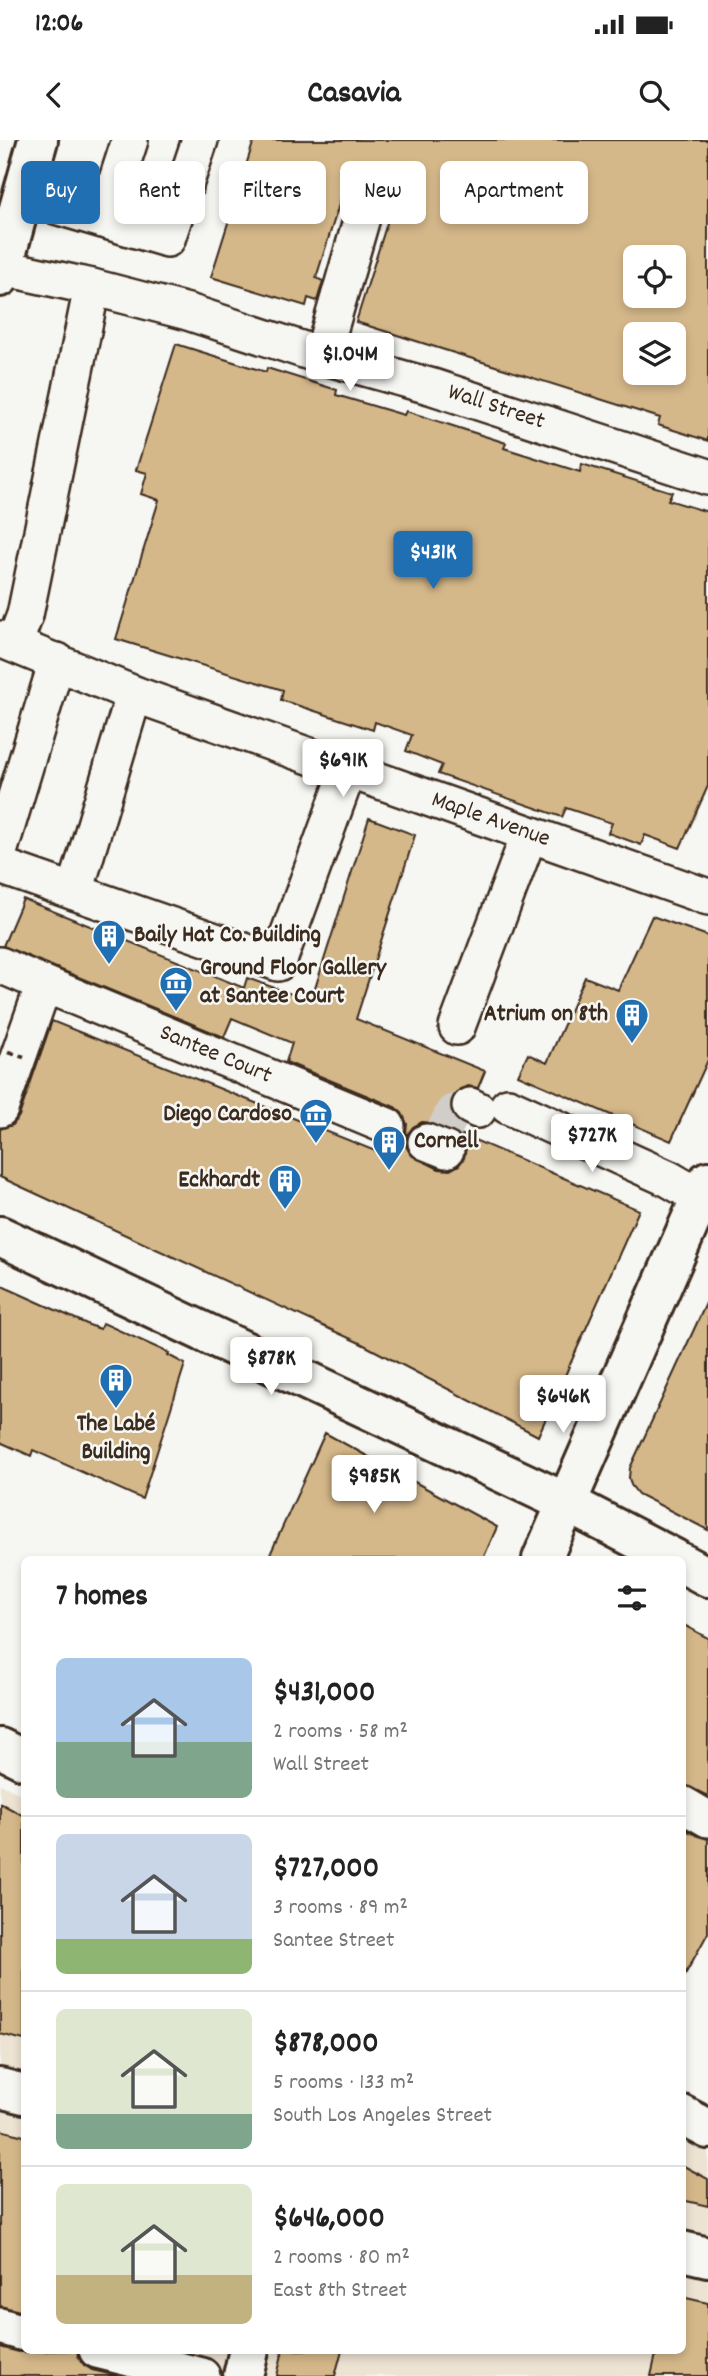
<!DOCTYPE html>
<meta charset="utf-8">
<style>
:root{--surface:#fff;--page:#f6f6f6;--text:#222;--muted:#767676;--line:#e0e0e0;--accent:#1f6fb2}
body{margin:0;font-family:Dekko,sans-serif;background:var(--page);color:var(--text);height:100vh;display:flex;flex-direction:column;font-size:26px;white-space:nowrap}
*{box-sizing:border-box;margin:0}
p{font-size:23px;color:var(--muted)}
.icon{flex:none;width:38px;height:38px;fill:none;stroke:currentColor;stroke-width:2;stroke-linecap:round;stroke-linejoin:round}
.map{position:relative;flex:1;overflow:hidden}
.side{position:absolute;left:21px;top:1416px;width:665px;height:798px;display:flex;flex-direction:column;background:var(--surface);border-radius:10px;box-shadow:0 4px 10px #0003}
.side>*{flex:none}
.hud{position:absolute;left:21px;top:21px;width:667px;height:63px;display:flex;gap:14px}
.fabs{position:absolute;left:623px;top:105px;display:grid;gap:14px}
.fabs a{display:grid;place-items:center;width:63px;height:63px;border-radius:10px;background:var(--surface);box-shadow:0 4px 10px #0003;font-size:35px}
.price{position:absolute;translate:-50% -60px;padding:0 16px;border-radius:7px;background:#fff;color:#222;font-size:23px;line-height:46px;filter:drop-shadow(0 2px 4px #0008)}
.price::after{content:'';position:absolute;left:50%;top:42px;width:21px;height:16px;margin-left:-10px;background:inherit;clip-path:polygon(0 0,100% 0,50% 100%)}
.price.active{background:var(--accent);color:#fff}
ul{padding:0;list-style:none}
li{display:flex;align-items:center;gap:21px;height:175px;padding:0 35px}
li+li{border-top:2px solid var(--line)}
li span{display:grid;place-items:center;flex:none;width:196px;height:140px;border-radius:10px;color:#555}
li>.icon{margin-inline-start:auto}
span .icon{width:84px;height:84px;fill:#fffc;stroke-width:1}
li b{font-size:30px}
h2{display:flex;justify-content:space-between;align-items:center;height:84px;padding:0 35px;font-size:30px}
.tag{padding:0 24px;border-radius:10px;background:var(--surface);box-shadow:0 4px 10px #0003;font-size:24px;line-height:63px}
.tag.active{background:var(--accent);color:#fff}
.status{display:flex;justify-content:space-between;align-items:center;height:49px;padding:0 35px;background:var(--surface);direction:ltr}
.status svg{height:19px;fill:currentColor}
header{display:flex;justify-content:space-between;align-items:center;height:91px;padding:0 35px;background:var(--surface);font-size:32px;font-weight:800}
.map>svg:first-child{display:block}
.built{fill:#ece3d3}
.building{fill:#d5b88a;stroke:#3b2a1e;stroke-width:2;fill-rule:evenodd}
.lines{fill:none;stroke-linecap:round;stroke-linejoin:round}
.minor-tunnel{stroke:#d1cdc8;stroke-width:35;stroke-dasharray:35 18;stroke-linecap:butt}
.minor-casing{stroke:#3b2a1e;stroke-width:40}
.major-casing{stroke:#3b2a1e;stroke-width:44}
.minor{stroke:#f6f6f2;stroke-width:35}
.major{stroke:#f6f6f2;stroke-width:38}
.path-bridge{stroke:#3b2a1e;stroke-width:4.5;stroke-dasharray:7 5;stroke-linecap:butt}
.labels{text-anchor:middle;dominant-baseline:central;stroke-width:5;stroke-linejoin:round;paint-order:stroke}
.street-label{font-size:24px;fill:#3b2a1e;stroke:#f6f6f2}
.poi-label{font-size:24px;font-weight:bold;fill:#3b2a1e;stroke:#f6f6f2;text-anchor:start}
</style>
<div class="status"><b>12:06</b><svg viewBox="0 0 49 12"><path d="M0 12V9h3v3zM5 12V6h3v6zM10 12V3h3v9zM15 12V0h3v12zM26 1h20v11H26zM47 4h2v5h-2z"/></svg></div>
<header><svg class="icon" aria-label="back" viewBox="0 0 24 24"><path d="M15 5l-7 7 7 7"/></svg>Casavia<svg class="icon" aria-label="search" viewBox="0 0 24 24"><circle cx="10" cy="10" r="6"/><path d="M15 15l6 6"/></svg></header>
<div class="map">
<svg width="708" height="2236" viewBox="0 0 708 2236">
<rect width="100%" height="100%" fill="#f6f6f2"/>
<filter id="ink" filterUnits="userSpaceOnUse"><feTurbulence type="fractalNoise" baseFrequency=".0143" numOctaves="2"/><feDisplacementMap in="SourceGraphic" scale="14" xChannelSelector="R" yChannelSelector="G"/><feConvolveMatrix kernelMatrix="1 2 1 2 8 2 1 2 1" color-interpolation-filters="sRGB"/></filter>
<g filter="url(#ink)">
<path class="built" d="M 0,1644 L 24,1656 L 24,2210 L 682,2210 L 683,1993 L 708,2006 L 708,2236 L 0,2236 Z"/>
<path class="building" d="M 254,0 L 708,0 L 708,301 L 658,285 L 660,278 L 356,182 L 402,35 L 353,20 L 316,138 L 323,141 L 317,161 L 308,158 L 306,166 L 211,137 ZM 635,117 L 674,117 L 674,156 L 635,156 ZM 635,194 L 674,194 L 674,233 L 635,233 Z
M 176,204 L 266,232 L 267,228 L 337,250 L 336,255 L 404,275 L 406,271 L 506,303 L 504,308 L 580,332 L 582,324 L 672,352 L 668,360 L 708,372 L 708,646 L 680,708 L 645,695 L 641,705 L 608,693 L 612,683 L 566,668 L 562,677 L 438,634 L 442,625 L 406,611 L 412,595 L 375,582 L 373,590 L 281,560 L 283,550 L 116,499 L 159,360 L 141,354 L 147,333 L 136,330 Z
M 369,678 L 415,695 L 356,879 L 485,931 L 478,948 L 468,946 L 460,949 L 452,958 L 450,967 L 453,976 L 462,984 L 458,993 L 639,1070 L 538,1296 L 362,1204 L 0,1037 L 0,989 L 13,985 L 19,976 L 52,881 L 380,1013 L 382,1005 L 390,1006 L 400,1001 L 406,993 L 407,984 L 402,973 L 395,967 L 286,922 L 292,903 L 232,878 L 224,897 L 3,806 L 23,759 L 244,848 L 247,838 L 311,861 ZM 422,982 L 433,983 L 461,997 L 466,1008 L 464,1018 L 459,1025 L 450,1030 L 439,1029 L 411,1015 L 406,1006 L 407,995 L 413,987 Z
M 652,776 L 708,796 L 708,920 L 671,1001 L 518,935 L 528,914 L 547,923 L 585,837 L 618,850 Z
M 0,1145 L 89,1185 L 100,1189 L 103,1183 L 169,1213 L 168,1215 L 185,1224 L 142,1359 L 33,1310 L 31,1316 L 0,1302 Z
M 708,1159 L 708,1390 L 638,1354 L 631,1345 L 629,1338 L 630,1328 Z
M 325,1293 L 497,1387 L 483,1419 L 268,1419 Z
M 682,1484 L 708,1498 L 708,1656 L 682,1644 Z
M 0,1663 L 24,1676 L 24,1900 L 0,1894 Z
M 682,1688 L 698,1696 L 708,1699 L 708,1793 L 682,1840 Z
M 0,1990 L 24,1996 L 24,2172 L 0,2166 Z
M 682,2025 L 708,2039 L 708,2066 L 682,2060 Z
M 682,2157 L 708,2163 L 708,2236 L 651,2236 L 657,2210 L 682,2210 Z
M 0,2207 L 19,2212 L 77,2210 L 78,2216 L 84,2225 L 92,2230 L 118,2236 L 0,2236 Z
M 283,2210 L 342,2210 L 335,2236 L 277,2236 Z"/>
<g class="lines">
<path class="minor-tunnel" d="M 442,994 L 453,972 L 470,966"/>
<defs>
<g id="minor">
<path d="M 22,56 L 167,99 L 200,0"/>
<path d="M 104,80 L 130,0"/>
<path id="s1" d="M 0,127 L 92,147 L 188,172 L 322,216 L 433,247 L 708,337"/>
<path d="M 322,216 L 370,50"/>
<path id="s2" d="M 0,499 L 134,554 L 708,757"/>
<path d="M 14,504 L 25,475 L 92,147"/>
<path d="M 0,709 L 57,521"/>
<path d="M 0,726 L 278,823 L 348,631"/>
<path d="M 75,752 L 134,554"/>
<path d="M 0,825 L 44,844"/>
<path d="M 457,887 L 529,695"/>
<path d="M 470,966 L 478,970"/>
<path d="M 508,966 L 669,1039 L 700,1057"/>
<path id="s3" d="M 0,969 L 44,844 L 387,986"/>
<path d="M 426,1002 L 446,1010"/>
<path d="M 682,1664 L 708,1679"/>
<path d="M 0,2186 L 24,2193"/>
<path d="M 97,2210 L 202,2236"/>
</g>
<path id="major" d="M 0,137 L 38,0
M 0,1096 L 567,1363 L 675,1419
M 542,1419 L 708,1041
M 682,1423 L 708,1437
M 0,1608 L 24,1620
M 0,1948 L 24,1954
M 682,1975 L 708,1989
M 682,2111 L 708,2117
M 243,2236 L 249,2210"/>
</defs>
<use href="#minor" class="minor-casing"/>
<use href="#major" class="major-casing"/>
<use href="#minor" class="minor"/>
<use href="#major" class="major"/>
<path class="path-bridge" d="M 8,912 L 24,917"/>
</g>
</g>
<defs>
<symbol id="building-pin" viewBox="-11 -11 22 30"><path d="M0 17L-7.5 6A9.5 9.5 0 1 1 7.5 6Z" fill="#1f6fb2" stroke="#f6f6f2"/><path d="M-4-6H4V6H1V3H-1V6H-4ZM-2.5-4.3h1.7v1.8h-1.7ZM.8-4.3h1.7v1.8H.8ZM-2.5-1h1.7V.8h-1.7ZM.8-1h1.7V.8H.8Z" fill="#fff"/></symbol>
<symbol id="museum-pin" viewBox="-11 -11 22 30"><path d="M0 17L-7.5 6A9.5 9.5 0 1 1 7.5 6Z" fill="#1f6fb2" stroke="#f6f6f2"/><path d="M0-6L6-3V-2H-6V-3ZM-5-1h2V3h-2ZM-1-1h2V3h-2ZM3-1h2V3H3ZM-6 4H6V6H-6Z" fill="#fff"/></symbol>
</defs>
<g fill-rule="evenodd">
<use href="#building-pin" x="90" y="777" width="38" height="52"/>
<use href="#museum-pin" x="157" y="824" width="38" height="52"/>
<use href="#building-pin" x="613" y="856" width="38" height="52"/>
<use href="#museum-pin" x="297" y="956" width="38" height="52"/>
<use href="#building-pin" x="370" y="983" width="38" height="52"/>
<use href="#building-pin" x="266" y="1022" width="38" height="52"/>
<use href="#building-pin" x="97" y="1221" width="38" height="52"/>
</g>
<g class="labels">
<g class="street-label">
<text stroke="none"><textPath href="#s1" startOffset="516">Wall Street</textPath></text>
<text stroke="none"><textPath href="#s2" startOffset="523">Maple Avenue</textPath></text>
<text stroke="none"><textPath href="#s3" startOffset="318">Santee Court</textPath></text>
</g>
<g class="poi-label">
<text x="134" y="796">Baily Hat Co. Building</text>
<text x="200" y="829">Ground Floor Gallery<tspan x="200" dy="28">at Santee Court</tspan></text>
<text x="608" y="875" text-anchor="end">Atrium on 8th</text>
<text x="292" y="975" text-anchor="end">Diego Cardoso</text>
<text x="414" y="1002">Cornell</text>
<text x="260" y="1041" text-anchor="end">Eckhardt</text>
<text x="116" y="1285" text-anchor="middle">The Labé<tspan x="116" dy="28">Building</tspan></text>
</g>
</g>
</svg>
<div class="fabs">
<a><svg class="icon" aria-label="locate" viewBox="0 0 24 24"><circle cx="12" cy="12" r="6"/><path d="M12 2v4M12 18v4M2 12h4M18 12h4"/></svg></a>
<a><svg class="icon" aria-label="layers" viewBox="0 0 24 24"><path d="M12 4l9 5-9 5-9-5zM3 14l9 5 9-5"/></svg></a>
</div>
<b class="price" style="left:350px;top:253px">$1.04M</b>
<b class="price active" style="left:433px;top:451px">$431K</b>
<b class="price" style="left:343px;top:659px">$691K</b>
<b class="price" style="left:592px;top:1034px">$727K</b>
<b class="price" style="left:271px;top:1257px">$878K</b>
<b class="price" style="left:563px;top:1295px">$646K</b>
<b class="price" style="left:374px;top:1375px">$985K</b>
<div class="hud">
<a class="tag active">Buy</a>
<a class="tag">Rent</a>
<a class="tag">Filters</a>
<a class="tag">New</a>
<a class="tag">Apartment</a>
</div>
<section class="side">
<h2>7 homes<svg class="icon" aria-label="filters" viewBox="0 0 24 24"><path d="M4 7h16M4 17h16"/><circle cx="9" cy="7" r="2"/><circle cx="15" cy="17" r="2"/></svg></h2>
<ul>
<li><span style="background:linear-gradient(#a9c7e8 60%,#7fa58c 0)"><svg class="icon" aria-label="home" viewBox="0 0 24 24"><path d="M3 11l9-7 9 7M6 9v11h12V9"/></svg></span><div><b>$431,000</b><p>2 rooms · 58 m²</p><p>Wall Street</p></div></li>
<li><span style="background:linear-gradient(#c9d6e8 75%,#8fb573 0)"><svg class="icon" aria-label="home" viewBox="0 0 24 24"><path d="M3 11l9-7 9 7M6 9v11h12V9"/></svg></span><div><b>$727,000</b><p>3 rooms · 89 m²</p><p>Santee Street</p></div></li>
<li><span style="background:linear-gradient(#dfe7d0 75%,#7fa58c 0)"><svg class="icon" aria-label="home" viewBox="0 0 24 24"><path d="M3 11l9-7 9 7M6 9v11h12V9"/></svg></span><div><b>$878,000</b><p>5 rooms · 133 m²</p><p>South Los Angeles Street</p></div></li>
<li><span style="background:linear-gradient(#dfe7d0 65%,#c2b280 0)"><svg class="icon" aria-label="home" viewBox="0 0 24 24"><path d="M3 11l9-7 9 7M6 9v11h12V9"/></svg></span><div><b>$646,000</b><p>2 rooms · 80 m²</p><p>East 8th Street</p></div></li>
</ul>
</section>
</div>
